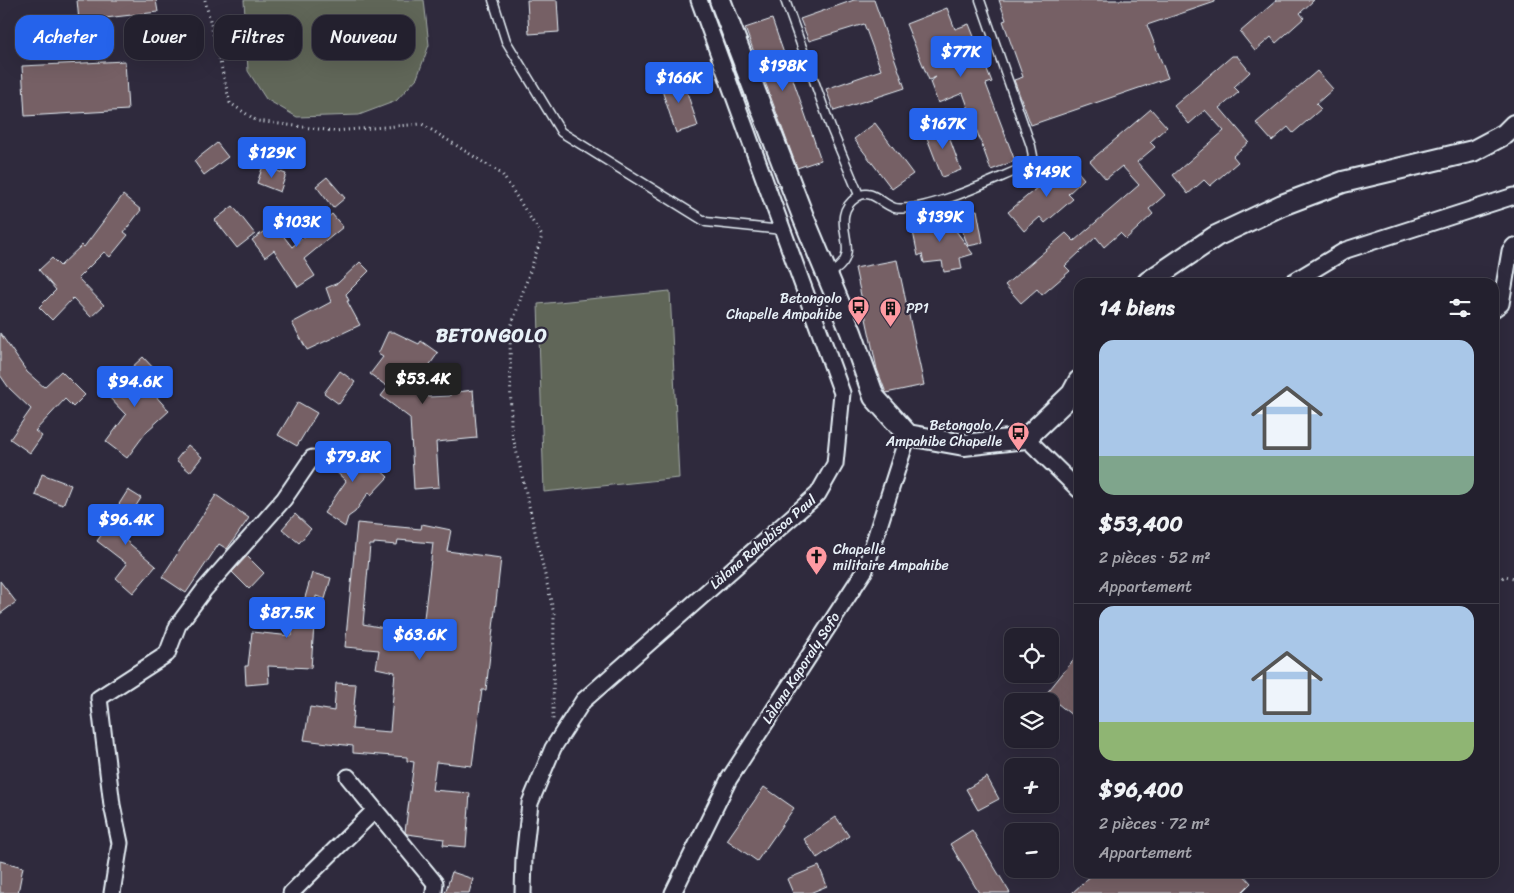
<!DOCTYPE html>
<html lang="fr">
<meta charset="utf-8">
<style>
:root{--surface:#23202e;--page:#2b2836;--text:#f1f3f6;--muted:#a3a3aa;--line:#403e4a;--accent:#2563eb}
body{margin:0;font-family:Sriracha,sans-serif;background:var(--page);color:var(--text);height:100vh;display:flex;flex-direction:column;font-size:19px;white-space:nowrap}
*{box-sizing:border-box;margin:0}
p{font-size:16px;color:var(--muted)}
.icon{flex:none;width:28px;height:28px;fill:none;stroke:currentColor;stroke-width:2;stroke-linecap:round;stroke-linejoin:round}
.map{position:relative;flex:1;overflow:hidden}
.panel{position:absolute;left:1074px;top:278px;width:425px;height:600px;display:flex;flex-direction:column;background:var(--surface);border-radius:15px;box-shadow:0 5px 20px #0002,0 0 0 1px var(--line)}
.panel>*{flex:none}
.banner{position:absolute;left:15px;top:15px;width:475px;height:45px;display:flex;gap:10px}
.controls{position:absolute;left:1004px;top:628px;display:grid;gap:10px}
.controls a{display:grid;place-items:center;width:55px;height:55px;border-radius:10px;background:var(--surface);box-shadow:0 5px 20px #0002,0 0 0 1px var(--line);font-size:25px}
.price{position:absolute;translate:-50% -42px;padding:0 11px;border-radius:5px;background:var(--accent);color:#fff;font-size:16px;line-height:32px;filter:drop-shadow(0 1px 2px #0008)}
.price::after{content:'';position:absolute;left:50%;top:30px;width:15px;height:11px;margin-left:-8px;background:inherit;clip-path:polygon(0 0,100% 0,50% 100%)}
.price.on{background:#222;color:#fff}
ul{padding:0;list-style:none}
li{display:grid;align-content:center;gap:10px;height:265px;padding:0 25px}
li+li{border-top:1px solid var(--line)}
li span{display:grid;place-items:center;height:155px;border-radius:15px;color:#555}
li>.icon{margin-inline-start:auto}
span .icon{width:90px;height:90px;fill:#fffc;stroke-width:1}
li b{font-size:21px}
h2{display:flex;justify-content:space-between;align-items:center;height:60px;padding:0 25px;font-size:21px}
.tag{padding:0 18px;border-radius:15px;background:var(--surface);box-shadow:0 5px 20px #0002,0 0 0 1px var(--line);font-size:18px;line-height:45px}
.tag.on{background:var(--accent);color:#fff}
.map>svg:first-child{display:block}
.green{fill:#616659;stroke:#a4aca8}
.building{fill:#766065;stroke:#e8f1f8;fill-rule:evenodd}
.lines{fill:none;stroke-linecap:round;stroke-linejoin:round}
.lane-casing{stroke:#e8f1f8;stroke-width:11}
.street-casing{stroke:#e8f1f8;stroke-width:19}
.secondary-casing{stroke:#e8f1f8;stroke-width:24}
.path{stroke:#e8f1f8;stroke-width:3;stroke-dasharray:1 4;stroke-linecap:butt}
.lane{stroke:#2f2a3d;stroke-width:8}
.street{stroke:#2f2a3d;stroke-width:15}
.secondary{stroke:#2f2a3d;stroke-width:20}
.labels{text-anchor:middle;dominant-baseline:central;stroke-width:4.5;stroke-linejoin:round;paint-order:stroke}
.poi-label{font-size:14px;fill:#e8f1f8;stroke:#2f2a3d;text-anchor:end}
.street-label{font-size:14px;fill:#e8f1f8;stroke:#2f2a3d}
.district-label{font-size:19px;font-weight:bold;letter-spacing:1px;fill:#e8f1f8;stroke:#2f2a3d}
</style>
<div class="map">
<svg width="1514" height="893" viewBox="0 0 1514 893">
<rect width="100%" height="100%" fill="#2f2a3d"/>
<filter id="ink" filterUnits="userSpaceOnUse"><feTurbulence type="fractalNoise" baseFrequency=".02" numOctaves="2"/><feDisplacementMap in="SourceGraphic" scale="10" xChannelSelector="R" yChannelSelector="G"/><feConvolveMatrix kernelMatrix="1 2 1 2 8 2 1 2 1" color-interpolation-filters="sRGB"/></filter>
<g filter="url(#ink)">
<path class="green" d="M 244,0 L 424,0 L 429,45 L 417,78 L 396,101 L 359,115 L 297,117 L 266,99 L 248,71 Z
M 670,291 L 679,478 L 544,492 L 538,304 Z"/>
<path class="building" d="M 77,0 L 156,0 L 158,12 L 79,21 Z
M 527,0 L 557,0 L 559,32 L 529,34 Z
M 854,0 L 874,0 L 905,88 L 834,111 L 826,89 L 881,70 L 864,24 L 809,41 L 800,19 Z
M 999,0 L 1215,0 L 1215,2 L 1147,25 L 1168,78 L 1031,125 L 1014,80 L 1023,77 L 1003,21 L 1006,20 Z
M 1277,0 L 1314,0 L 1300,13 L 1304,18 L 1276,43 L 1271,37 L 1255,51 L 1240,32 Z
M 947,8 L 955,29 L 969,24 L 992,82 L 986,84 L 1015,161 L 991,170 L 963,93 L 938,103 L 930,82 L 936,77 L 929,80 L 906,24 Z
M 772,19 L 821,160 L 797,168 L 745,28 Z
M 1232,56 L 1237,56 L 1250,72 L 1234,87 L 1239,92 L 1220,108 L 1249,142 L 1233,156 L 1238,162 L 1210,186 L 1204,180 L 1188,194 L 1173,175 L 1224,131 L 1205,110 L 1189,124 L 1174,106 Z
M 125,61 L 128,110 L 25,116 L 22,66 Z
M 1317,71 L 1333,89 L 1316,104 L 1321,109 L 1293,133 L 1288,127 L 1272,141 L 1256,123 Z
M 681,74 L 698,126 L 676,133 L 659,81 Z
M 1151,109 L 1167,127 L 1150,142 L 1155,147 L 1137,162 L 1165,195 L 1149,209 L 1153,214 L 1126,239 L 1120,233 L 1104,247 L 1096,237 L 1065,266 L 1070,271 L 1042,295 L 1037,289 L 1021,303 L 1005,285 L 1066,233 L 1074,241 L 1139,185 L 1122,166 L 1106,179 L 1090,161 Z
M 875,123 L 913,174 L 892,189 L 854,139 Z
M 944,123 L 961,170 L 942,177 L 924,130 Z
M 217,143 L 228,157 L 204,175 L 194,161 Z
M 1069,161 L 1084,179 L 1068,194 L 1073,199 L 1045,223 L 1040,217 L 1024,231 L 1008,212 Z
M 263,166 L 286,174 L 280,192 L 257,183 Z
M 327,177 L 345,198 L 333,208 L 316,186 Z
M 123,195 L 141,210 L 124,232 L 128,235 L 110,257 L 104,252 L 78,278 L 104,305 L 91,317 L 73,298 L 52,320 L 39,307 L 56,290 L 39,270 L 52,258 L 60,266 L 82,245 L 84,247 Z
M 233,206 L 255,234 L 237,248 L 215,220 Z
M 977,210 L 983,243 L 968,246 L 956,214 Z
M 332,214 L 343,227 L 304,259 L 315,276 L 298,287 L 274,250 L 265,257 L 252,240 L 274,224 L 292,247 Z
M 945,216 L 973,254 L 960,258 L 962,269 L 944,272 L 942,261 L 924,263 L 922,254 L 918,256 L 911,222 Z
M 897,260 L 924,385 L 886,393 L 877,369 L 855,268 Z
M 360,262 L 369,271 L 346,294 L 349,301 L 347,301 L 360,325 L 307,350 L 292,323 L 331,302 L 326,288 L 338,283 Z
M 388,332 L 394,332 L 419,344 L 421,341 L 438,353 L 414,387 L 428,397 L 450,396 L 450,393 L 473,390 L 477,438 L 436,442 L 439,487 L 414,489 L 410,418 L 381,396 L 388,387 L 370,374 L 383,357 L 378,354 Z
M 0,333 L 27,372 L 44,387 L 61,371 L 85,395 L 73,407 L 65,399 L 35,431 L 42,436 L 30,453 L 10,439 L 31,409 L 9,388 L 0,375 Z
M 143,357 L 157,372 L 145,384 L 169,411 L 147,431 L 127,458 L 106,442 L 126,415 L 106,394 L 132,371 L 130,369 Z
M 340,371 L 355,382 L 339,404 L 324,393 Z
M 298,402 L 317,413 L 297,446 L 278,435 Z
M 350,442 L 388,477 L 371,495 L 369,492 L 355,512 L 348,517 L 345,527 L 324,513 L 346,481 L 329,465 Z
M 188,445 L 202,457 L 190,472 L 176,460 Z
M 42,474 L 71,485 L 63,505 L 35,495 Z
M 128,490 L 141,498 L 118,534 L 156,566 L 133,593 L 116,578 L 127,564 L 97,541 L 111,522 L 109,520 Z
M 216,495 L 249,518 L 227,549 L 219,544 L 186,593 L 162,577 Z
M 295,514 L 311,529 L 299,543 L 282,529 Z
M 357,523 L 421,529 L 422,524 L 451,530 L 447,551 L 501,558 L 486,690 L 482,690 L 472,766 L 436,762 L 432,790 L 470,793 L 466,847 L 443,845 L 444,839 L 407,834 L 405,832 L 414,762 L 407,761 L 407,757 L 353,753 L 353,746 L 304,740 L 310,707 L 334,711 L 336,683 L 356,684 L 352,729 L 390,732 L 395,672 L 376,668 L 379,650 L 345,647 ZM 398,540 L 433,543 L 422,635 L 363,624 L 370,545 L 374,545 L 374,543 L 397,545 Z
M 247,556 L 264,573 L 249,589 L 232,572 Z
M 312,573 L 331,578 L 325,599 L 316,596 L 311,668 L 268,666 L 269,683 L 246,685 L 245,666 L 248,666 L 252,632 L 292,636 L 294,607 L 302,608 Z
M 0,581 L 16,602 L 0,614 Z
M 1079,653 L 1079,721 L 1046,694 Z
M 987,777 L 999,799 L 978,810 L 966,789 Z
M 764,787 L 794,808 L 757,861 L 727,840 Z
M 836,817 L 849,836 L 817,858 L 804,839 Z
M 972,830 L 1010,893 L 979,893 L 953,849 L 950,844 Z
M 0,861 L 23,867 L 18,893 L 0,893 Z
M 819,866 L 827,886 L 810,893 L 793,893 L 787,879 Z
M 452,872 L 473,879 L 469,893 L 445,893 Z
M 1095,872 L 1241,872 L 1251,883 L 1241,893 L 1072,893 Z"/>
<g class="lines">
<defs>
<path id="lane" d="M 493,0 L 506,41 L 561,132 L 706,222 L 782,230
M 785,0 L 831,128 L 859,195
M 827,275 C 831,272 837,270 840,266 C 860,247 827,217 857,197 C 872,187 882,205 895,208 C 899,209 906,208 910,208 C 942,205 999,177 1030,165 L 1033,156 L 1031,146 L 980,0"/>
<path id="street" d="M 1293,282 L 1346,250 L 1514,196
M 1494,309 L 1501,304 L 1510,251 L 1514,246
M 1026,438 L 1079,490
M 348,777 L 435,883 L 434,893
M 112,893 L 120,843 L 112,805 L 99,698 L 167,654 L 178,625 L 204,590 L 284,499 L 312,458
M 291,893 L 375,810
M 523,893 L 524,858 L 530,803 L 553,748 L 583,701 L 818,494 L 835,464 L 842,393 L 699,0
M 673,893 L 729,779 L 865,570 L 908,435"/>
<path id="secondary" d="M 720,0 L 804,219 L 851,332 L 874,397 L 908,435 L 964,445 L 1026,438 L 1072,394 L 1079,381
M 1148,282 L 1216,236 L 1282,205 L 1343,182 L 1473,151 L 1505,134 L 1514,125"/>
</defs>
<use href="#lane" class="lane-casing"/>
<use href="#street" class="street-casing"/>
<use href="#secondary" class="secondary-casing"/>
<path class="path" d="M 205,0 L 230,103 L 257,121 L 334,131 L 422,124 L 502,174 L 542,236 L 510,330 L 511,428 L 554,614 L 553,720
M 1494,583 L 1505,576 L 1514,578"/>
<use href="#lane" class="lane"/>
<use href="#street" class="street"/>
<use href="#secondary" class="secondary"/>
</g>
</g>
<defs>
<symbol id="bus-pin" viewBox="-11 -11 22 30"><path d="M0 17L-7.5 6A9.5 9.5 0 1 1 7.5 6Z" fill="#ff9aa2" stroke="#2f2a3d"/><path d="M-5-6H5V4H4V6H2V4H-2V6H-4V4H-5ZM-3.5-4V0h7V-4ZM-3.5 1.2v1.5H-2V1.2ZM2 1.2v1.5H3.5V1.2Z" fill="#111"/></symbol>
<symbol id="building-pin" viewBox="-11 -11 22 30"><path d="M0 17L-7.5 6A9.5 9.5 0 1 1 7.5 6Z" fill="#ff9aa2" stroke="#2f2a3d"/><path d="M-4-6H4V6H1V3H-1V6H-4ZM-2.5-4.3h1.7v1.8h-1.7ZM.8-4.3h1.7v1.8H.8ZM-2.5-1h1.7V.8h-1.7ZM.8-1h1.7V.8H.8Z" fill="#111"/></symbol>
<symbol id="church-pin" viewBox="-11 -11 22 30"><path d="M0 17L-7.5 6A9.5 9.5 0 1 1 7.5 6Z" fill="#ff9aa2" stroke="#2f2a3d"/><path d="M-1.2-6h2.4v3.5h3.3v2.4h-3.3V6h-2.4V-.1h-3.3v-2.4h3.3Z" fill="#111"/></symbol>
</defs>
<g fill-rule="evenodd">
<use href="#bus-pin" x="846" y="294" width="25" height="34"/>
<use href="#building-pin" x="878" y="296" width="25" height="34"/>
<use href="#bus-pin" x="1006" y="420" width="25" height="34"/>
<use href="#church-pin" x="804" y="544" width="25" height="34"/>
</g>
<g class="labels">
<g class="poi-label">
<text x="842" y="298">Betongolo<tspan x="842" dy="16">Chapelle Ampahibe</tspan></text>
<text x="906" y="308" text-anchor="start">PP1</text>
<text x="1002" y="425">Betongolo /<tspan x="1002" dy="16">Ampahibe Chapelle</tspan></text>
<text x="833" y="549" text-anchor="start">Chapelle<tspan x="833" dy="16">militaire Ampahibe</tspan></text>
</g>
<g class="street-label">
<text transform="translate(763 542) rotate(-41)">Làlana Rahobisoa Paul</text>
<text transform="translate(801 668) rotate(-57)">Làlana Kaporaly Sofo</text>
</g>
<g class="district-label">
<text x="492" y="335">BETONGOLO</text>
</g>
</g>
</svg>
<div class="controls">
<a><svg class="icon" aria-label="locate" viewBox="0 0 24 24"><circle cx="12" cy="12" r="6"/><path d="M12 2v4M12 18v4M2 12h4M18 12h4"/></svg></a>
<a><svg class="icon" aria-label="layers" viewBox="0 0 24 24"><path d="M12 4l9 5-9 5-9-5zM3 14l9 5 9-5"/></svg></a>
<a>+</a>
<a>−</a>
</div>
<b class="price" style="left:961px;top:78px">$77K</b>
<b class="price" style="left:783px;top:92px">$198K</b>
<b class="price" style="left:679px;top:104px">$166K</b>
<b class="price" style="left:943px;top:150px">$167K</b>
<b class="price" style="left:272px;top:179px">$129K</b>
<b class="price" style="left:1047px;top:198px">$149K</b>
<b class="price" style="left:940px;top:243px">$139K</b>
<b class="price" style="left:297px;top:248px">$103K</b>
<b class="price on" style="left:423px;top:405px">$53.4K</b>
<b class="price" style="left:135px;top:408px">$94.6K</b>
<b class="price" style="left:353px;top:483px">$79.8K</b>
<b class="price" style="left:126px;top:546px">$96.4K</b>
<b class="price" style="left:287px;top:639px">$87.5K</b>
<b class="price" style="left:420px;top:661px">$63.6K</b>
<div class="banner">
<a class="tag on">Acheter</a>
<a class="tag">Louer</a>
<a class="tag">Filtres</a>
<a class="tag">Nouveau</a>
</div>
<section class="panel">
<h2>14 biens<svg class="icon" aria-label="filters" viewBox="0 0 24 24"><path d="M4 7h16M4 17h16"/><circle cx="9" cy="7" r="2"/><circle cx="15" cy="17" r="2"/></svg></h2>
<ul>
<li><span style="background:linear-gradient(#a9c7e8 75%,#7fa58c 0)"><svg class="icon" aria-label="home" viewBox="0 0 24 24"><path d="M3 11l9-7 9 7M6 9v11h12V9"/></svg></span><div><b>$53,400</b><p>2 pièces · 52 m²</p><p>Appartement</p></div></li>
<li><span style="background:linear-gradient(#a9c7e8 75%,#8fb573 0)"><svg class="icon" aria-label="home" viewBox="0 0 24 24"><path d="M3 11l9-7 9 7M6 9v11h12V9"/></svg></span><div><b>$96,400</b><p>2 pièces · 72 m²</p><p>Appartement</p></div></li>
</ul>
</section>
</div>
